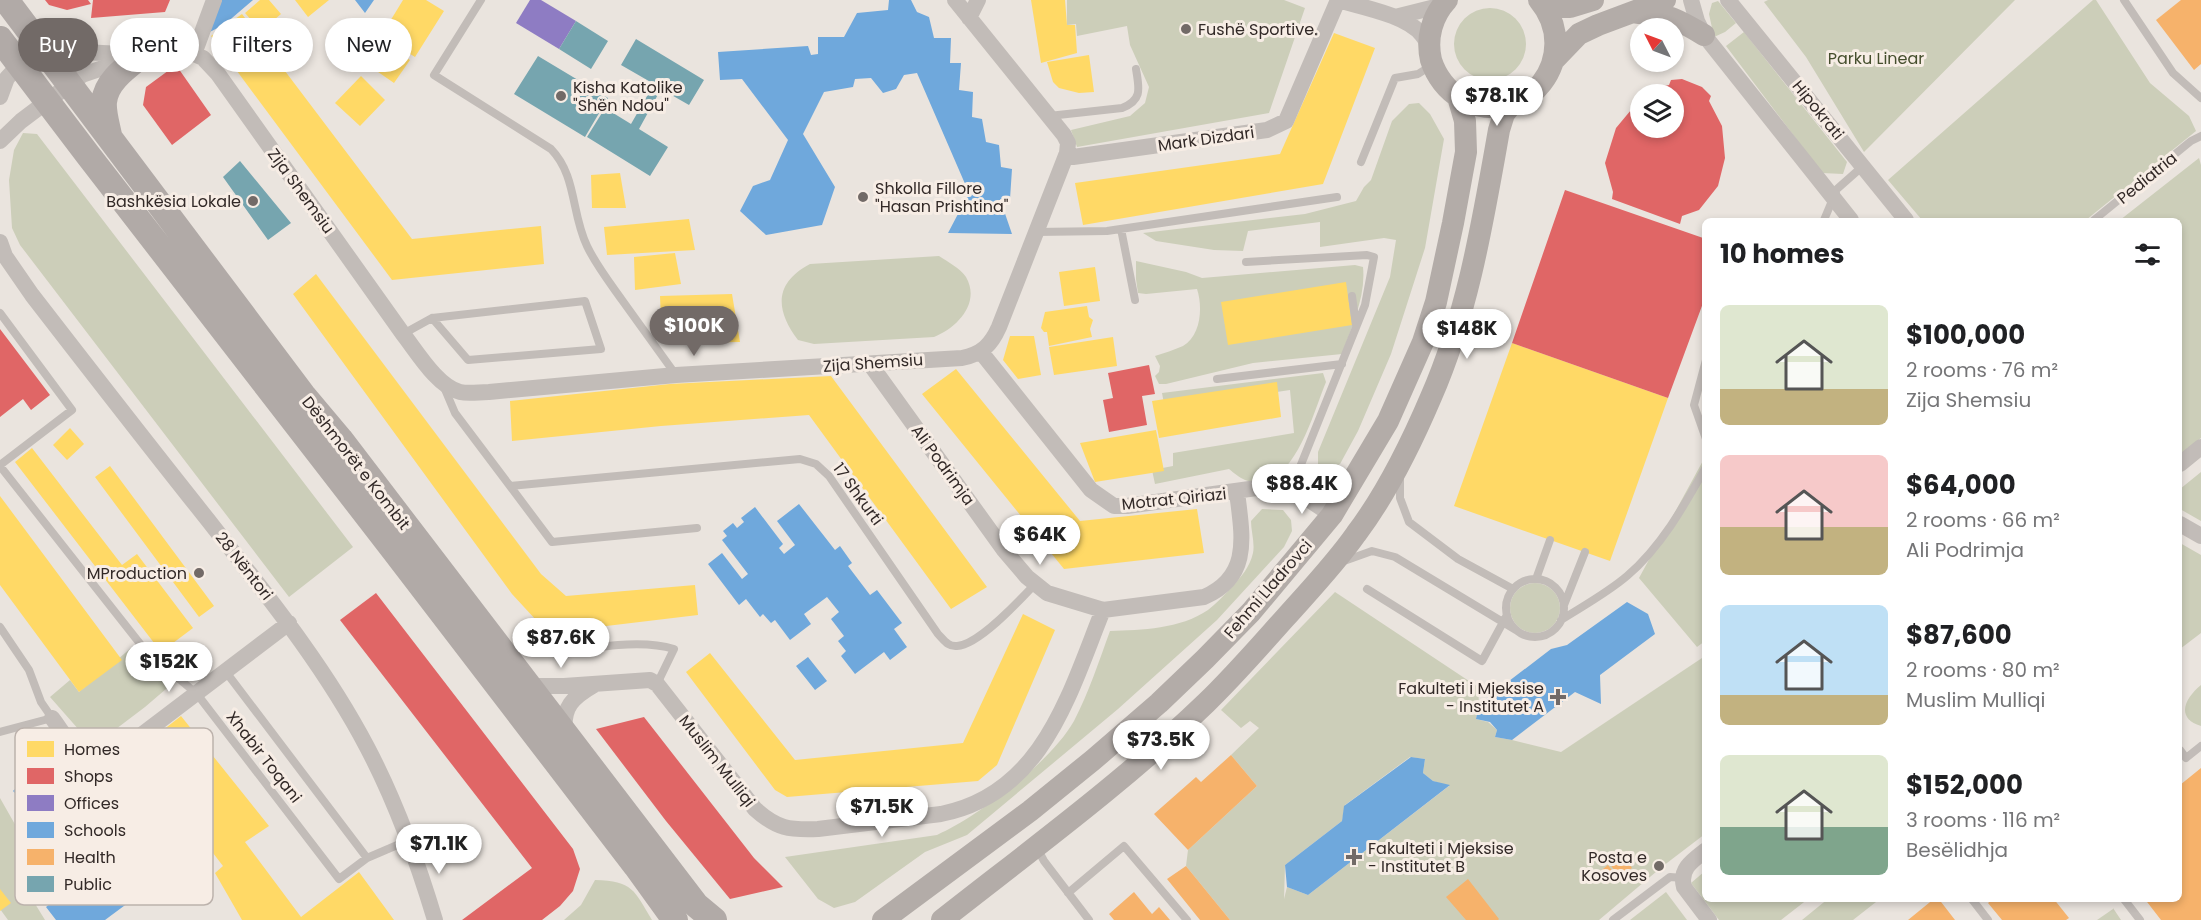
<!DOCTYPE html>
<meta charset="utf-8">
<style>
:root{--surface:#fff;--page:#f2f2f2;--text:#202124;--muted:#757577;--accent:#726a67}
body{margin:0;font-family:Poppins,sans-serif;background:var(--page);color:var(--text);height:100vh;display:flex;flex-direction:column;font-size:22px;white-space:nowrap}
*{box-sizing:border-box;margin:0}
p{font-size:20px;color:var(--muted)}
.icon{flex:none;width:33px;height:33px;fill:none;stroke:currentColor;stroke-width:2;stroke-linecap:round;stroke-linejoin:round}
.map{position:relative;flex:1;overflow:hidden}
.sheet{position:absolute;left:1702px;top:218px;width:480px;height:684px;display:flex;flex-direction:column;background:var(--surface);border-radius:9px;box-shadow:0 3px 9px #0003}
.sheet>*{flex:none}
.banner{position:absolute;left:18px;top:18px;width:570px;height:54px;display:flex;gap:12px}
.needle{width:39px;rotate:312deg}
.controls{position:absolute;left:1630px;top:18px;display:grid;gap:12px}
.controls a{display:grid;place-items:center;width:54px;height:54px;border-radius:50%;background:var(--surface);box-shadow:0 3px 9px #0003;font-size:30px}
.price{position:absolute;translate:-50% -51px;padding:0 14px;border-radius:21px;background:#fff;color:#222;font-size:20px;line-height:39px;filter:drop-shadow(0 2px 3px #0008)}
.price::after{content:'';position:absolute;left:50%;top:36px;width:18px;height:14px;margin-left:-9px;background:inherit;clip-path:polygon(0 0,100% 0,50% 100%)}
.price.current{background:var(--accent);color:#fff}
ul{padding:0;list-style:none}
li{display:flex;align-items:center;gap:18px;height:150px;padding:0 18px}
li span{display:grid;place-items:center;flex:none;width:168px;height:120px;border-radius:9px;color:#555}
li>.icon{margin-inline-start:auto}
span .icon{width:72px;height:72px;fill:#fffc;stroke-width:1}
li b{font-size:26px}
h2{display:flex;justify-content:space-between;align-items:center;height:72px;padding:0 18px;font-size:26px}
.tag{padding:0 21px;border-radius:27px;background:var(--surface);box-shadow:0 3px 9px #0003;font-size:21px;line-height:54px}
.tag.current{background:var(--accent);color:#fff}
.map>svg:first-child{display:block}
.green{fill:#ccceb9;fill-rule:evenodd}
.homes{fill:#ffd966}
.shops{fill:#e06666}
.offices{fill:#8e7cc3}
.schools{fill:#6fa8dc}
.health{fill:#f6b26b}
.public{fill:#76a5af}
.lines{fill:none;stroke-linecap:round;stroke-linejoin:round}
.lane{stroke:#c2bcb8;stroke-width:8}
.street{stroke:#c2bcb8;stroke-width:16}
.secondary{stroke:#b3aca8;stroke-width:22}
.primary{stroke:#b1aaa7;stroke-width:26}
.poi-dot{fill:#726a67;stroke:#f7ede5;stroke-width:2}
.labels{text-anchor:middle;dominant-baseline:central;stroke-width:6;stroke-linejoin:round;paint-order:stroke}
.poi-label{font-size:16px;fill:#322927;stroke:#f7ede5;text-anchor:start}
.park-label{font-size:16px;fill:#454e2d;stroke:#f7ede5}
.street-label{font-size:16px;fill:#322927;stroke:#f7ede5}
.key{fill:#f7ede5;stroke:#bcb2ac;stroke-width:1.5}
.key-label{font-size:16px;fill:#322927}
</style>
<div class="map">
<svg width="2201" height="920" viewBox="0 0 2201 920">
<rect width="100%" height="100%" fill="#eae4de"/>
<path class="green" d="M 1067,0 L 1284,0 L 1305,8 L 1269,113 L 1077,147 L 1071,130 L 1130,116 L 1145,103 L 1149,87 L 1130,45 L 1127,26 L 1077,36 L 1076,24 L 1067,25 Z
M 1768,0 L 2015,0 L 1864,152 L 1806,57 L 1764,2 Z
M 2093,0 L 2096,0 L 2150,83 L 2189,116 L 2196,131 L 2086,220 L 1922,220 L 1888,180 Z
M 1718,1 L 1736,23 L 1725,32 L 1714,37 L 1709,14 L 1712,3 Z
M1454 44a36 36 0 1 1 72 0a36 36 0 1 1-72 0Z
M 1744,32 L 1847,162 L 1843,174 L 1822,173 L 1726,46 Z
M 1419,103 L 1430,114 L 1444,139 L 1425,248 L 1391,354 L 1358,431 L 1340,464 C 1332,467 1325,469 1318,464 L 1318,452 L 1390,277 L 1396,240 L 1384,238 L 1320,247 L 1320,222 L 1248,231 L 1243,251 L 1214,250 L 1156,241 L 1143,233 L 1305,214 L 1356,201 L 1364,187 L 1371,180 L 1392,121 L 1409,104 Z
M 23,133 L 37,134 L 353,547 L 289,597 L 20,245 L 12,228 L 9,180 L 14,150 Z
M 2199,158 L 2201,165 L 2201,438 L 2180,455 L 2180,220 L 2120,220 Z
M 939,256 C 948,262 960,268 966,277 C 981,303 957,328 934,337 L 814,344 L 798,340 C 775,310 774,283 810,264 Z
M 1136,261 L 1186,272 L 1202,278 L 1355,265 L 1363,267 C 1366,296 1352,326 1342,354 L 1253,363 L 1166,384 L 1159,384 L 1155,376 L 1159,372 L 1160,366 L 1155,356 C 1164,353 1174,350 1183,346 C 1201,336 1203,307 1197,289 L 1146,294 L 1138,293 L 1136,279 Z
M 1323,373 L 1326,382 C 1313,413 1292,497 1245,480 C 1240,478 1234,473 1229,469 L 1155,484 L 1152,470 L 1173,466 L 1173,453 L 1294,433 L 1290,390 L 1165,409 L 1162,393 Z
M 1705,457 L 1705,641 L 1697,647 L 1639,578 Z
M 2201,472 L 2201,521 L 2180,509 L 2180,489 Z
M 1262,509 L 1283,510 L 1291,520 L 1292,531 L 1284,547 L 1217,620 L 1118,709 L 967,835 L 925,852 L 855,902 L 834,908 L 818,899 L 785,857 L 937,835 C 979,816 1051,762 1074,721 C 1089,692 1099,661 1110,631 C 1142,630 1180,629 1208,610 C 1216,604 1224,595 1231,588 C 1241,577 1250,567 1253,553 C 1255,543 1251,531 1251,521 Z
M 2180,543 L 2201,555 L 2201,633 L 2180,649 Z
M1510 608a25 25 0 1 1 50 0a25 25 0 1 1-50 0Z
M 1335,592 L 1478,687 L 1479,704 L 1476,719 L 1488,722 L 1497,730 L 1495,737 L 1512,740 L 1561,752 L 1705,656 L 1705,834 L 1663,866 L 1599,920 L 1230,920 L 1186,866 L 1188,850 L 1257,786 L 1231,755 L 1259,728 L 1250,721 L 1241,728 L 1221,710 ZM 1410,757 L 1425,759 L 1423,773 L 1433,781 L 1449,786 L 1308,895 L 1287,887 L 1284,899 L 1285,865 L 1342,821 L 1345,805 Z
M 131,648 L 173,683 L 145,707 L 112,732 L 87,739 L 50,697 L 70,680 L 79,692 Z
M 2201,685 L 2201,726 C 2175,718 2185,698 2201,685 Z
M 0,798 L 29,849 L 42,879 L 29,894 L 45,920 L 8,920 L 0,909 Z
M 1705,871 L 1706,898 L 1808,899 L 1781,920 L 1719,920 L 1691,883 Z
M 595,880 C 633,881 634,890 652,920 L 564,920 L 581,905 Z
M 1666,892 L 1687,920 L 1630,920 Z
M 1829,898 L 1873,899 L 1876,902 L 1853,920 L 1802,920 Z
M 2113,908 L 2121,920 L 2097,920 L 2113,909 Z"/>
<path class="homes" d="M 260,0 L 269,0 L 281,14 L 261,31 L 245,13 Z
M 295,0 L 329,0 L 308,17 Z
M 403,0 L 426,0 L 444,11 L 415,57 L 381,36 Z
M 1031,0 L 1065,0 L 1067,25 L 1075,25 L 1077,53 L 1041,63 Z
M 242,14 L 412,239 L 541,226 L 544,264 L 392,280 L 211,36 Z
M 1334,33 L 1375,48 L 1323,184 L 1083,225 L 1075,183 L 1280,154 Z
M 383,43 L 410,60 L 394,83 L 368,65 Z
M 1089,55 L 1094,92 L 1079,93 L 1059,88 L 1053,82 L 1047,62 Z
M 361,76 L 385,100 L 360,126 L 335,103 Z
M 620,173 L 626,208 L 592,208 L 591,175 Z
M 689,219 L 695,250 L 607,255 L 604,227 Z
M 675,253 L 681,284 L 635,290 L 634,257 Z
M 1095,267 L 1100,301 L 1064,306 L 1059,272 Z
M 316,274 L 541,574 L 566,596 L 695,585 L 698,615 L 548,633 L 512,594 L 293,294 Z
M 1346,282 L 1352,325 L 1228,345 L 1221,302 Z
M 732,294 L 740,342 L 662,343 L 660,296 Z
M 1087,306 L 1089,317 L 1093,320 L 1090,329 L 1092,337 L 1049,346 L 1047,332 L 1044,332 L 1041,328 L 1045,312 Z
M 1010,336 L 1034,336 L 1041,375 L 1018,379 L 1003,360 Z
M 1113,337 L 1117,366 L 1054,375 L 1049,347 Z
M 1512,343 L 1668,398 L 1610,561 L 1454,506 Z
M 956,369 L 1080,521 L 1197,509 L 1204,553 L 1064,569 L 922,394 Z
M 831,376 L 987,587 L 951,609 L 809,415 L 661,426 L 512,441 L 510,401 L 670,384 Z
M 1277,382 L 1281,417 L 1159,438 L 1152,401 Z
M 70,428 L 84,444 L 67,460 L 53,445 Z
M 1156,430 L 1164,471 L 1095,482 L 1080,443 Z
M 32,448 L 122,565 L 137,554 L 193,628 L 161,652 L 15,462 Z
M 110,466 L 214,606 L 199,617 L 95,477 Z
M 0,496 L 122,660 L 79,692 L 0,585 Z
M 1023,614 L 1055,630 L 997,765 L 978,781 L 787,797 L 775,790 L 686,672 L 710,653 L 795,760 L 963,743 Z
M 181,716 L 269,826 L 245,842 L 301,917 L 359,872 L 394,920 L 242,920 L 215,873 L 223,866 L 135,752 Z
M 0,889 L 11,903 L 0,911 Z"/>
<path class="shops" d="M 45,0 L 88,0 L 91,4 L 67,10 L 49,5 Z
M 93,0 L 170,0 L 165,12 L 91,18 Z
M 176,65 L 211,115 L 172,145 L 143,105 L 146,87 Z
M 1682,79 L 1702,87 L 1711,96 L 1709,101 L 1722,126 L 1725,158 L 1718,186 L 1699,210 L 1682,216 L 1680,224 L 1612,199 L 1613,192 L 1605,163 L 1616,128 L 1641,98 L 1641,128 L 1674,128 L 1674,94 L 1645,94 L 1652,89 L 1669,85 L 1671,80 Z
M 1565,190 L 1706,239 L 1706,295 L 1668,398 L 1512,343 Z
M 0,329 L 50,395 L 31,410 L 23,399 L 0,417 Z
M 1149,365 L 1155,394 L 1142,396 L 1147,425 L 1109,432 L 1103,400 L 1113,398 L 1108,373 Z
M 376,593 L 573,849 L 580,869 L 573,891 L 560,906 L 542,920 L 462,920 L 532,868 L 340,620 Z
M 644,717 L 754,858 L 783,887 L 730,899 L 666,821 L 596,729 Z"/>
<path class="offices" d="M 530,0 L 541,0 L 576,21 L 559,49 L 516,23 Z"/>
<path class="schools" d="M 222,0 L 253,0 L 225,24 L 208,33 Z
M 355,0 L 374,0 L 365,13 Z
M 889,0 L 911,0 L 917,12 L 929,17 L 934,38 L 951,38 L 950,63 L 961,63 L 959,90 L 973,92 L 972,117 L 982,119 L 986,142 L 999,145 L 1001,167 L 1012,169 L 1010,199 L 1000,199 L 1012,234 L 948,233 L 969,193 L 917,73 L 904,75 L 896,89 L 883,93 L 871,78 L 855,79 L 853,87 L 824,92 L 803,134 L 835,187 L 822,225 L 766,235 L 740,211 L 753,186 L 770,180 L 788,140 L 742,79 L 720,80 L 718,52 L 808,46 L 811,55 L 818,54 L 818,37 L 844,37 L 857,13 L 888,10 Z
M 799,504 L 835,550 L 840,546 L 852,563 L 848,566 L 870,595 L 877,590 L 902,623 L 894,629 L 907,647 L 890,660 L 884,652 L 855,674 L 841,656 L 846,651 L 838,641 L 844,636 L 831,619 L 839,612 L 827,597 L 804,614 L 811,624 L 790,640 L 775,620 L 771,623 L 763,614 L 760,617 L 746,599 L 739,605 L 708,564 L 722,553 L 742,579 L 748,574 L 722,540 L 727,536 L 723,531 L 733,523 L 737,528 L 744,522 L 741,518 L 755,507 L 783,544 L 779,548 L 784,554 L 795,545 L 777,521 Z
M 1627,602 L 1648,614 L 1655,634 L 1600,675 L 1601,704 L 1575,692 L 1512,740 L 1495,737 L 1497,730 L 1490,722 L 1476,719 L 1479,704 L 1551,649 L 1567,645 Z
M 808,657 L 827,681 L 815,690 L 796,666 Z
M 1411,757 L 1425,759 L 1423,773 L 1433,781 L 1450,785 L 1308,895 L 1287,887 L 1285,865 L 1342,821 L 1344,806 Z
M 44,760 L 61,777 L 74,771 L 163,877 L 105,920 L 56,920 L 46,907 L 92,869 L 74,843 L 54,850 L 22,812 L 27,805 L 13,791 Z"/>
<path class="health" d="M 2181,0 L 2201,0 L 2201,64 L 2194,70 L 2156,20 Z
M 1231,755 L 1257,786 L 1188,850 L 1154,814 L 1196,777 L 1201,782 Z
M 2201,768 L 2201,920 L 2161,920 L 2144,898 L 2180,898 L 2180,785 Z
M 1623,855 L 1632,868 L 1619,877 L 1610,864 Z
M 1608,865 L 1617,877 L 1607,884 L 1598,873 Z
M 1186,866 L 1230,920 L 1200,920 L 1167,879 Z
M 1468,879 L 1499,919 L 1498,920 L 1466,920 L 1446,897 Z
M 1134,892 L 1152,914 L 1159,907 L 1170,920 L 1114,920 L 1109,914 Z
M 1935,898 L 1938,898 L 1955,920 L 1908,920 Z
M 1994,898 L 2053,898 L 2069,918 L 2066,920 L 2002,920 L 1988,903 Z"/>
<path class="public" d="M 576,21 L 608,41 L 591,69 L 559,49 Z
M 636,39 L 704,80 L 689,105 L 661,89 L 639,129 L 668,147 L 650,176 L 587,137 L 605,108 L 631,124 L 654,84 L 621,65 Z
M 538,56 L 608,98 L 585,137 L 514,94 Z
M 240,161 L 291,223 L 268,240 L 223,177 Z"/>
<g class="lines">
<path class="lane" d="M 481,0 L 434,75 L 551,149 C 577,176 571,213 587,246 C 596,265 610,283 622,300 C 640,325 658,350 676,375
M 2124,0 L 2173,73 L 2201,98
M 1049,116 L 1122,108 C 1143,100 1139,88 1136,69
M 1361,162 L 1395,78 L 1418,74 L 1432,65
M 1824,220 L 1837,189 L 1863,166
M 2094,220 L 2191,141 L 2201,136
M 1121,229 L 1135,300
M 1036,232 L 1107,231 L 1337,197
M 1246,262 L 1367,255 L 1374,257 L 1365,305 L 1292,487
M 1352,296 L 1356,325
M 0,313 L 72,410 L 0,465
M 403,334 L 432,318 L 585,301 L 601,349 L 468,360 L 432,318
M 1706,360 L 1694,405 L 1706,439
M 1217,379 L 1342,364
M 444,387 L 455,413 L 510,486 L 800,459 L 816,464 L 829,476 L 938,634 C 944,640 948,647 957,646 C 979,645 1020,600 1035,584
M 0,466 L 145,650 L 197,694 L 339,879 L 367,858 L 409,840
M 1400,477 L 1400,498 L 1409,522 L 1458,559 L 1513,589
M 510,486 L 552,542 L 697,528
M 1344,561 L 1372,551 L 1395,557 L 1516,630
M 1536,579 L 1550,540
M1506 608a29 29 0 1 1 58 0a29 29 0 1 1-58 0Z
M 1367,589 L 1482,661 L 1507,615
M 1564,605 L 1585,552
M 1561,620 C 1583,606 1607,593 1627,576 C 1661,547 1684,506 1706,467
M 0,627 L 29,670 L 41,702 L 52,718 L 0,732
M 553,653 C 590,649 638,638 674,649 L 657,684
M 226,672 L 367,858
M 2180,750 L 2186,758 L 2201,746
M 107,761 L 182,858
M 1037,848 L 1044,861 L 1089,920
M 1068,893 L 1124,846 L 1187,920
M 1971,898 L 1988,920
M 2123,898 L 2140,920
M 1613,920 L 1670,877 L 1683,878"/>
<path class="street" d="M 1338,0 C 1361,7 1407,15 1422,35 C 1425,38 1427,43 1429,47
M 1691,0 L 1697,21 L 1704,35 L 1851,220
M 1728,0 L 1906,220
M 1395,17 L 1443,5
M 969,18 L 978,0
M 194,54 L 203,58 L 218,74 L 403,334 C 417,352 438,387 460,392 C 469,394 479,392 489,392 L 676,375 L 962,358 C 982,354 991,345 999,327 L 1067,153 L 1068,143 L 1064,135 L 955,0
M 0,97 L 7,78 L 20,64 L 43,50 L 142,55 L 185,52 L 194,54 L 214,0
M 0,141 L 21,121 L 82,75 L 129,59
M 1067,153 L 1073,157 L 1267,130 L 1286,121 L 1338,0
M 0,242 L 5,256 L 32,295 C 90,370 149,446 208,520 C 265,593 324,665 367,747 C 396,802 417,860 435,920
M 981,352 L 1091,490 L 1114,506 L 1127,506 L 1285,484 L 1332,515
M 870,364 L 1004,550 L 1027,577 L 1047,593 L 1103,610 L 1204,597 C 1252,576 1242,535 1237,492
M 2180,464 L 2201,447
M 2180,524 L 2201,536
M 527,686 L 564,686 L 650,680 L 657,684 L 755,809 C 777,829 789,830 818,829 L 941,814 C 1043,794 1069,694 1103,610
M 52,718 C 66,736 80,766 107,761 L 289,623
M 565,733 C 562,707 573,697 594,685
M 1706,850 C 1693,860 1679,869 1684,887 L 1709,920"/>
<path class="secondary" d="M 1447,0 C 1432,16 1426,38 1431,60 C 1436,76 1447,91 1462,99 C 1526,133 1585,55 1539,0
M 1545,7 L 1570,7 L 1593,0
M 1638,13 C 1662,10 1684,23 1704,35
M 1554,60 L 1579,34 L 1598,25 L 1665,0
M 883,920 L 1030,811 L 1093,760 L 1159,703 L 1205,659 L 1251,612 L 1332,515 L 1388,421 L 1423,342 L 1436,302 L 1453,223 L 1466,152 L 1465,121 L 1458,97
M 942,920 C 1031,850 1125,781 1206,703 C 1234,676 1259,647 1285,618 C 1309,591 1335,564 1356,534 C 1387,493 1411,444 1431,397 C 1468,313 1483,220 1499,130 L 1504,114 L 1512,104"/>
<path class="primary" d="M 6,0 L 303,395 L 340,439 L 696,905 L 714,920
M 0,39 L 88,155 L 393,549 L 636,866 L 675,920
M 109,135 C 107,125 103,112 104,102 C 106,81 127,67 142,55"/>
</g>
<g class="poi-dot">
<circle cx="1186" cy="29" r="6"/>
<circle cx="561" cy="96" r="6"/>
<circle cx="863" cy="197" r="6"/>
<circle cx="253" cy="201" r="6"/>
<circle cx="199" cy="573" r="6"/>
<path d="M1555 688h6v6h6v6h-6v6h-6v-6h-6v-6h6z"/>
<path d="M1351 848h6v6h6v6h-6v6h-6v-6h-6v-6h6z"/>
<circle cx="1659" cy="866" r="6"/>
</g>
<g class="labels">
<g class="poi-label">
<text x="1198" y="29">Fushë Sportive.</text>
<text x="573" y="87">Kisha Katolike<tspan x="573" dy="18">"Shën Ndou"</tspan></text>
<text x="875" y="188">Shkolla Fillore<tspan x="875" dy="18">"Hasan Prishtina"</tspan></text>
<text x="241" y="201" text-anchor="end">Bashkësia Lokale</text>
<text x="187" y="573" text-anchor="end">MProduction</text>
<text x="1544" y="688" text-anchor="end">Fakulteti i Mjeksise<tspan x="1544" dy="18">- Institutet A</tspan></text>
<text x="1368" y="848">Fakulteti i Mjeksise<tspan x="1368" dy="18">- Institutet B</tspan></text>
<text x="1647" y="857" text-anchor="end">Posta e<tspan x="1647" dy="18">Kosoves</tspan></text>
</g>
<g class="park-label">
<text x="1876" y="58">Parku Linear</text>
</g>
<g class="street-label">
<text transform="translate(1818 110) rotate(51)">Hipokrati</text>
<text transform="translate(1206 139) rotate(-8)">Mark Dizdari</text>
<text transform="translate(2147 178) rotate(-39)">Pediatria</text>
<text transform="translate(301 191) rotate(54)">Zija Shemsiu</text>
<text transform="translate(873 363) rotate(-4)">Zija Shemsiu</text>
<text transform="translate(356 463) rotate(52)">Dëshmorët e Kombit</text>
<text transform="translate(943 465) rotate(54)">Ali Podrimja</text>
<text transform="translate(858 494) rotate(54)">17 Shkurti</text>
<text transform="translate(1174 499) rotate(-6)">Motrat Qiriazi</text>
<text transform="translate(244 566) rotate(52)">28 Nëntori</text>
<text transform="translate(1268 589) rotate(-49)">Fehmi Lladrovci</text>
<text transform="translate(264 757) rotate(52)">Xhabir Toqani</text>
<text transform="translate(717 761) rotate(52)">Muslim Mulliqi</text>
</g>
</g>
<rect x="15" y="728" width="198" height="177" rx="9" class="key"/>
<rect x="27" y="741" width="27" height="16" fill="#ffd966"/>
<rect x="27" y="768" width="27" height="16" fill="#e06666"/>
<rect x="27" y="795" width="27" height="16" fill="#8e7cc3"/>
<rect x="27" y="822" width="27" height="16" fill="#6fa8dc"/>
<rect x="27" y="849" width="27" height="16" fill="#f6b26b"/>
<rect x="27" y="876" width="27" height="16" fill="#76a5af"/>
<g class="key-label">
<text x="64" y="755">Homes</text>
<text x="64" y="782">Shops</text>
<text x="64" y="809">Offices</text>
<text x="64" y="836">Schools</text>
<text x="64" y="863">Health</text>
<text x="64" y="890">Public</text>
</g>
</svg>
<div class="controls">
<a><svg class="needle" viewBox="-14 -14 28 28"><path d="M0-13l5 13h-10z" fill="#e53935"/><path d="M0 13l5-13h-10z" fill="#757577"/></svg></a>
<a><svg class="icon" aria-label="layers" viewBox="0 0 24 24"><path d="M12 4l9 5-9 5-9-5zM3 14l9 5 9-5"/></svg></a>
</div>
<b class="price" style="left:1497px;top:127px">$78.1K</b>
<b class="price current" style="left:694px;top:357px">$100K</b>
<b class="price" style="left:1467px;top:360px">$148K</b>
<b class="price" style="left:1302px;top:515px">$88.4K</b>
<b class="price" style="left:1040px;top:566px">$64K</b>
<b class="price" style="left:561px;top:669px">$87.6K</b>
<b class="price" style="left:169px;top:693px">$152K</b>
<b class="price" style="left:1161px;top:771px">$73.5K</b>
<b class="price" style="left:882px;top:838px">$71.5K</b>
<b class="price" style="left:439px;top:875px">$71.1K</b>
<div class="banner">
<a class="tag current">Buy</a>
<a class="tag">Rent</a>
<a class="tag">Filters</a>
<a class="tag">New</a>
</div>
<section class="sheet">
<h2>10 homes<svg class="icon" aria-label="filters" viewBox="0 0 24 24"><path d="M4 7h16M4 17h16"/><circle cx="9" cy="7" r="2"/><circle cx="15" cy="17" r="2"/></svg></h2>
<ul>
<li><span style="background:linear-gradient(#dfe7d0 70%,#c2b280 0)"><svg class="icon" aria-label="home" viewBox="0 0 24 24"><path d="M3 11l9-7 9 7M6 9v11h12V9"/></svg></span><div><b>$100,000</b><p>2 rooms · 76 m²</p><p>Zija Shemsiu</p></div></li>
<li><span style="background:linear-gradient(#f6c9c9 60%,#c2b280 0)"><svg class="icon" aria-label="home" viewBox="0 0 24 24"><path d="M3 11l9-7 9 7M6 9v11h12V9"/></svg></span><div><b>$64,000</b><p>2 rooms · 66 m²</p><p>Ali Podrimja</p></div></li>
<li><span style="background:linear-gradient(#bfe0f5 75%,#c2b280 0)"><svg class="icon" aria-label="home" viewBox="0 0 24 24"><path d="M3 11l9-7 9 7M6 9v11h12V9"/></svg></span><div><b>$87,600</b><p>2 rooms · 80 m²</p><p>Muslim Mulliqi</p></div></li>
<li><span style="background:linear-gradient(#dfe7d0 60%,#7fa58c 0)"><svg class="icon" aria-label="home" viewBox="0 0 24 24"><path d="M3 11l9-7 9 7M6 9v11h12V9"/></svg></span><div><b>$152,000</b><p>3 rooms · 116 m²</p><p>Besëlidhja</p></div></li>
</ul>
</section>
</div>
